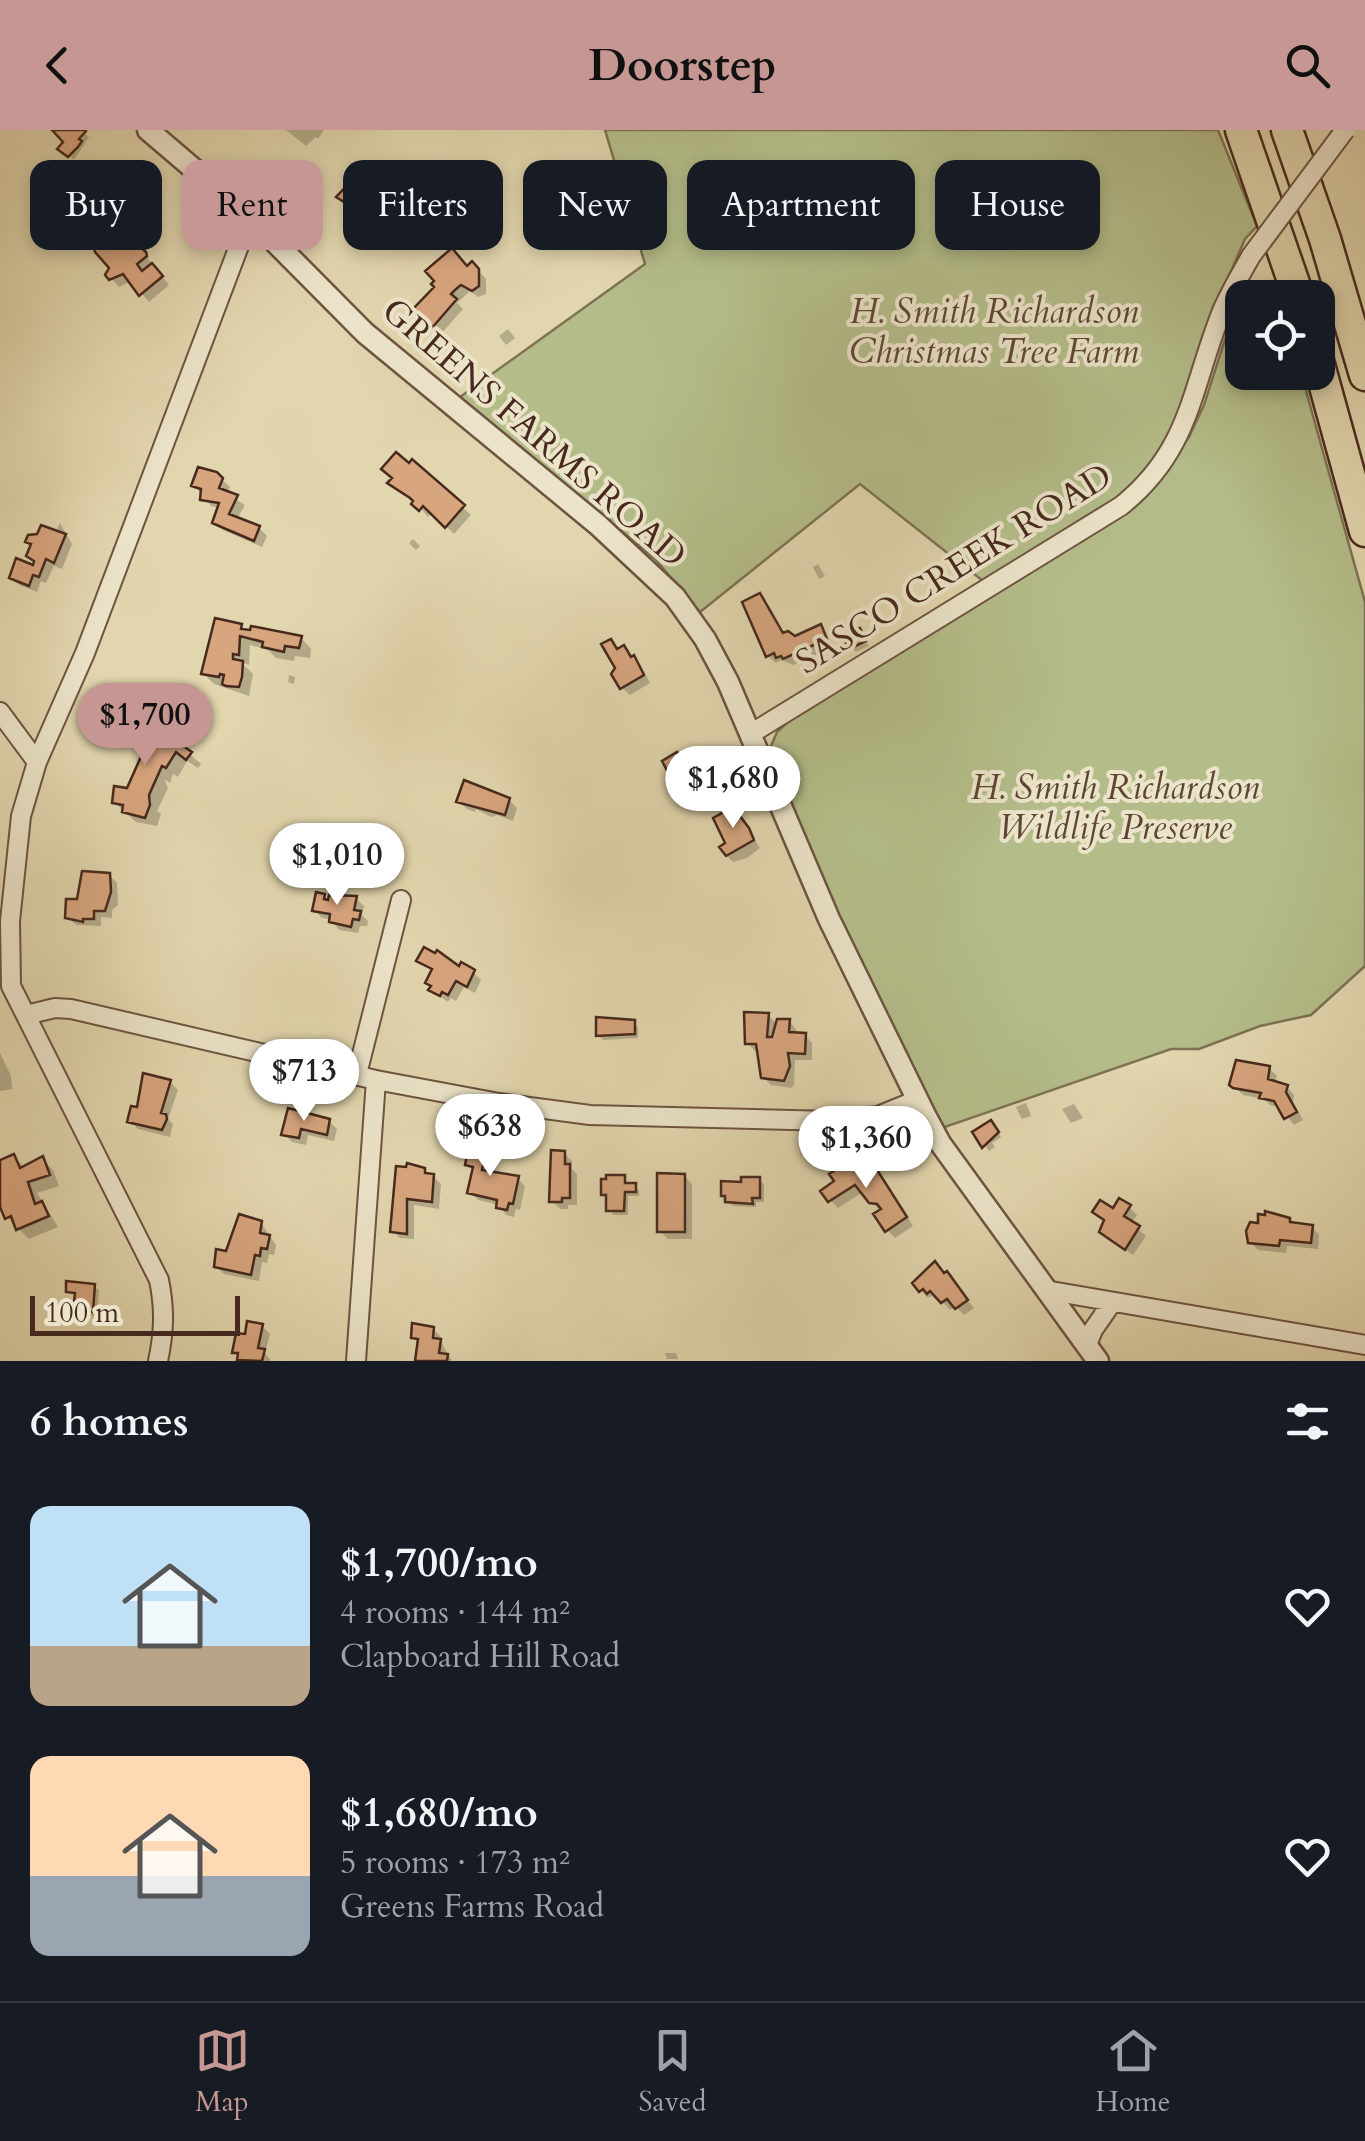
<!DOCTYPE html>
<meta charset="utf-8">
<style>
:root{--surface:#171b24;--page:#242831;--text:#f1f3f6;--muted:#9ea1a6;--line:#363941;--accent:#c59692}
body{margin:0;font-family:Cardo,serif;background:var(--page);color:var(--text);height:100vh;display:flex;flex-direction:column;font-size:38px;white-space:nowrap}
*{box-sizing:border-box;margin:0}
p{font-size:32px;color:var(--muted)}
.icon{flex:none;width:55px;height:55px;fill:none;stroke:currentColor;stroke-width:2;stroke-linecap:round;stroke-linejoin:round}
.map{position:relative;height:1231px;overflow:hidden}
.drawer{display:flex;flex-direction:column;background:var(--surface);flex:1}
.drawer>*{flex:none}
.hud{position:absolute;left:30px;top:30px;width:1305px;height:90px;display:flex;gap:20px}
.controls{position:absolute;left:1225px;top:150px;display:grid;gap:20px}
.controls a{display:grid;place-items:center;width:110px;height:110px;border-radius:20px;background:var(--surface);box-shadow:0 5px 15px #0003;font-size:50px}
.scale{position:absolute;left:30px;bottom:25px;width:210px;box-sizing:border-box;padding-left:10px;border:5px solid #47291d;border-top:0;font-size:28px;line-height:35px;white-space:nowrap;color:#47291d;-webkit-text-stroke:8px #ece4ca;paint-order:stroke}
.price{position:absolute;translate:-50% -85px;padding:0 22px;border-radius:35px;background:#fff;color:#222;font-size:32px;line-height:65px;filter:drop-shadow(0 2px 5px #0008)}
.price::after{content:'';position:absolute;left:50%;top:60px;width:30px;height:22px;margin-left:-15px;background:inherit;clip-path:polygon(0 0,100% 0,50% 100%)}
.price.on{background:var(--accent);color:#111}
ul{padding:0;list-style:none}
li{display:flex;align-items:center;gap:30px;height:250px;padding:0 30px}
li span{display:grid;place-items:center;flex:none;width:280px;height:200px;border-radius:20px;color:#555}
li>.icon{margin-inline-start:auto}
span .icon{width:120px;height:120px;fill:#fffc;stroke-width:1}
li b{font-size:42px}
h2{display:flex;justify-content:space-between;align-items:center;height:120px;padding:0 30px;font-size:42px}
.tag{padding:0 35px;border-radius:20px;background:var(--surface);box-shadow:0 5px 15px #0003;font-size:35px;line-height:90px}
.tag.on{background:var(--accent);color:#111}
header{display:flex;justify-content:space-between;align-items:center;height:130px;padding:0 30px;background:var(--accent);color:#111;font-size:45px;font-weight:600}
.menu{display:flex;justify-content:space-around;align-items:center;height:140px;border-top:2px solid var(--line);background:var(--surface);font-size:28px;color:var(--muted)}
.menu a{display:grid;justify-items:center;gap:5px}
.menu .on{color:var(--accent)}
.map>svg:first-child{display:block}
.green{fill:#b4bd8a;stroke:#7e7354;stroke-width:2.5}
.shadow{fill:#0003}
.building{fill:#d7a57e;stroke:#47291d;stroke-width:2.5}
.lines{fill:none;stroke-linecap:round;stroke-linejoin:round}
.minor-casing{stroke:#6e5441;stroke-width:22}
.tertiary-casing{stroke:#6e5441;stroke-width:25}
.motorway-casing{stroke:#47291d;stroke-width:35}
.minor{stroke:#ece4ca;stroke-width:18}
.tertiary{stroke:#ece4ca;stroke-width:20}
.motorway{stroke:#e2d6ae;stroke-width:30}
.minor-bridge-casing{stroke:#6e5441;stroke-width:22;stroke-linecap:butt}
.minor-bridge{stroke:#ece4ca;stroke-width:18}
.labels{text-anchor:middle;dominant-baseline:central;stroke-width:8;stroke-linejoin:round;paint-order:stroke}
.park-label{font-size:35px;font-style:italic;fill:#5d4733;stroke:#ece4ca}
.street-label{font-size:35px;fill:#47291d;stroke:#ece4ca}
</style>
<header><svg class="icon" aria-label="back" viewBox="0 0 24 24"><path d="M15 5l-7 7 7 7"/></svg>Doorstep<svg class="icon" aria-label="search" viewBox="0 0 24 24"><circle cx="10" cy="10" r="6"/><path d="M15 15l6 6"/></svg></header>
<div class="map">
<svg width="1365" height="1231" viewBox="0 0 1365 1231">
<rect width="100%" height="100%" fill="#e2d6ae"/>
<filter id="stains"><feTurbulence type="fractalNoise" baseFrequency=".002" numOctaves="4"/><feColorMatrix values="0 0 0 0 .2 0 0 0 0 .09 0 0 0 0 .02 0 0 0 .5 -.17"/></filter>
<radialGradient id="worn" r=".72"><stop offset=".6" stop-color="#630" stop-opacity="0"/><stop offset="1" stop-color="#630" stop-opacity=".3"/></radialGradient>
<path class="green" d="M 605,0 L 1218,0 L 1257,96 L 1245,109 L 1202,208 L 1179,287 L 1169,311 L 1130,362 L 983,451 L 860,354 L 700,482 L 655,429 L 460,267 L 645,134 Z
M 1242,170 L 1242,242 L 1301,243 L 1365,472 L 1365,836 L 1311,885 L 1260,896 L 1199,919 L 1171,919 L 942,998 L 837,787 L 768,623 L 777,602 L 792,588 L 1107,393 L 1159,352 L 1189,307 L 1204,275 L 1228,200 Z"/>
<path class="shadow" d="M 55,0 L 81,0 L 89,7 L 74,30 L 61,18 L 66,12 Z
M 286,0 L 324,0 L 318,9 L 316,7 L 306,16 Z
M 359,46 L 380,66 L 375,72 L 399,95 L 387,110 L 347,74 Z
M 489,66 L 496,76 L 483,84 L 478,80 Z
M 124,99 L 137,115 L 127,121 L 141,120 L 169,155 L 149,172 L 131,151 L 119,157 L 108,145 Z
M 472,134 L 486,149 L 486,164 L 478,167 L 470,161 L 457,173 L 463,179 L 440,205 L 416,180 Z
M 508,199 L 515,208 L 506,215 L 499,206 Z
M 419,338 L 471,385 L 454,404 L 432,382 L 428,387 L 416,372 L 390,353 Z
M 216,344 L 230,357 L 227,364 L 245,375 L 237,389 L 259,398 L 267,406 L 262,417 L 223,400 L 215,392 L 220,378 L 211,376 L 194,355 Z
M 60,393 L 72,414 L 62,439 L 54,436 L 46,453 L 41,451 L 37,462 L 19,455 L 11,447 L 34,438 L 36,433 L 33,416 L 28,411 L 55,403 Z
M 413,409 L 420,416 L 416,420 L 409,413 Z
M 818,434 L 825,446 L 819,449 L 813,437 Z
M 759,466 L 785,505 L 795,509 L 820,497 L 833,517 L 793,535 L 782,530 L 776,533 L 768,526 Z
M 241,496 L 248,502 L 301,508 L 311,519 L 310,528 L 295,526 L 294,531 L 276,528 L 268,520 L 250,515 L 249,535 L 242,533 L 253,544 L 249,566 L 214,554 L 203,543 Z
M 859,501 L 869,516 L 856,522 L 851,517 Z
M 611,512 L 619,520 L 624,518 L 641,536 L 650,553 L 630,565 L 622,558 Z
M 289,545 L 295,547 L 294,554 L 288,552 Z
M 120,604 L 190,624 L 201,634 L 198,638 L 187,631 L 178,647 L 173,644 L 170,653 L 164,649 L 168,658 L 157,681 L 161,684 L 157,696 L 136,692 L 114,672 L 129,661 L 145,624 Z
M 682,630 L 698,656 L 684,663 L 679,658 Z
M 509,670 L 517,678 L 513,691 L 497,685 L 491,687 L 476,679 L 475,682 L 467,679 L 459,671 Z
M 740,688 L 760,718 L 747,728 L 733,732 L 725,724 Z
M 109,745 L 117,753 L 118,775 L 112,780 L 112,788 L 101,787 L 101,796 L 76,795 L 68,787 Z
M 324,766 L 330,772 L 356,768 L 364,776 L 362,785 L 368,791 L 367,796 L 360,796 L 358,803 L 339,800 L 332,790 L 322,788 L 314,780 Z
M 419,830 L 471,840 L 481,850 L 475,863 L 464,857 L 456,871 L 451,868 L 448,872 L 432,860 L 434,842 Z
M 768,885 L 778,895 L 789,891 L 796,899 L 796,905 L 805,905 L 812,913 L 812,930 L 795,930 L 794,955 L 791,958 L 771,955 L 763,947 L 760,921 L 755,921 L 747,913 Z
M 634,893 L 638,898 L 638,908 L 603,910 L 598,905 Z
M 0,923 L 11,946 L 12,959 L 0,961 Z
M 1269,938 L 1277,946 L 1275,954 L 1287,957 L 1294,965 L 1293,972 L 1303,990 L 1294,995 L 1280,977 L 1270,975 L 1264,969 L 1243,965 L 1232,954 Z
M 170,952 L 178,960 L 168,989 L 173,994 L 170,1007 L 138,999 L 130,991 Z
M 1026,973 L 1031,986 L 1022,989 L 1016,977 Z
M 1074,974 L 1083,988 L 1071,993 L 1062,979 Z
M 329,991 L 337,999 L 334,1011 L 308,1005 L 306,1015 L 292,1012 L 284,1004 Z
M 996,998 L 1001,1007 L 992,1013 L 995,1017 L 989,1021 L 976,1003 Z
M 486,1017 L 494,1025 L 490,1044 L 518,1049 L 525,1056 L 520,1080 L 516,1079 L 514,1087 L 506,1085 L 499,1075 L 478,1070 L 470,1062 L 474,1041 L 467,1034 Z
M 564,1023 L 572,1031 L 572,1039 L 577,1044 L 577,1075 L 568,1075 L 568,1079 L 560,1079 L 552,1071 Z
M 14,1027 L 25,1038 L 42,1029 L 53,1040 L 59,1056 L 37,1063 L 58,1097 L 29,1109 L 7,1087 L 3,1079 L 0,1080 L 0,1034 Z
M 858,1028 L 869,1041 L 873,1038 L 881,1046 L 913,1096 L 895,1108 L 887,1100 L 881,1082 L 863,1062 L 838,1078 L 830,1070 L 838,1052 Z
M 398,1038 L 433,1046 L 441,1054 L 439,1079 L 414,1075 L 414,1109 L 400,1108 L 392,1100 Z
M 684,1046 L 692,1054 L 692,1109 L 668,1109 L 660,1101 Z
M 624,1047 L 629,1055 L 639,1060 L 639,1066 L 628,1066 L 628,1085 L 613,1085 L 604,1064 Z
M 759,1049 L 764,1054 L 764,1072 L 756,1072 L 756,1077 L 733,1076 L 723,1065 Z
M 1129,1077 L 1137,1085 L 1131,1093 L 1146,1106 L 1133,1125 L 1110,1109 L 1106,1092 L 1095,1082 Z
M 1289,1090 L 1295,1095 L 1312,1097 L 1319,1105 L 1318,1119 L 1287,1116 L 1286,1123 L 1258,1120 L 1250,1112 Z
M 261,1093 L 276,1115 L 274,1125 L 269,1124 L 267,1133 L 262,1132 L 259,1151 L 224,1144 L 216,1136 Z
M 942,1142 L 974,1178 L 964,1185 L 955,1176 L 950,1180 L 939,1168 L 936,1170 L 932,1166 L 928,1168 L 921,1161 Z
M 94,1156 L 99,1161 L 97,1186 L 80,1185 L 76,1180 L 77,1166 L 68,1161 Z
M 262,1196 L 270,1204 L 265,1223 L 271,1231 L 242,1231 L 235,1222 L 247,1207 Z
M 433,1199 L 441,1207 L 441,1212 L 452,1231 L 418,1231 L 420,1214 L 413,1207 Z
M 665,1223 L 676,1223 L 678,1229 L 667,1229 Z"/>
<path class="building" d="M 52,0 L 85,0 L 86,1 L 79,9 L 82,11 L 78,17 L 68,27 L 57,19 L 63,12 Z
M 359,43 L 374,56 L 368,63 L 393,85 L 378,104 L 358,91 L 352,83 L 355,79 L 336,67 Z
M 484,58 L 493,71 L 476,81 L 469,69 L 471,64 Z
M 124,96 L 132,106 L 128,109 L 136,118 L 139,116 L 146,122 L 147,126 L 137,134 L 142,141 L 152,133 L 163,146 L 139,166 L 123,144 L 109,150 L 105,145 L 109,138 L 95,122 L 94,118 L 100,112 Z
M 452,118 L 467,136 L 472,131 L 479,139 L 479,156 L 472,161 L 461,155 L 456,159 L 451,164 L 457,169 L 431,199 L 412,180 L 434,157 L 431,154 L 434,151 L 425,141 Z
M 396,322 L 409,333 L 412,329 L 465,375 L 445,398 L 423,376 L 419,381 L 411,374 L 413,371 L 410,368 L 387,353 L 392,348 L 381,339 Z
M 198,337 L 217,342 L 223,348 L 219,358 L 238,365 L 229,384 L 260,396 L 254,411 L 212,393 L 219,373 L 200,370 L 201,359 L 191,356 Z
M 41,395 L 66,404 L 54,433 L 46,429 L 39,447 L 33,445 L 29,456 L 9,448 L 16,428 L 33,435 L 34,431 L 26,426 L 31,414 L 25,412 L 28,405 L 37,404 Z
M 760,463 L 783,503 L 788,501 L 795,506 L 821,494 L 827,509 L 783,529 L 781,526 L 776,528 L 774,523 L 766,527 L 742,472 Z
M 215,488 L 242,494 L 241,499 L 250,500 L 251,496 L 302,506 L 299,518 L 285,516 L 284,522 L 262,517 L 263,512 L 240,506 L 239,525 L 233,524 L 233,529 L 243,531 L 242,547 L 239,557 L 226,556 L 222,554 L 224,545 L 220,544 L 219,547 L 201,544 Z
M 860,498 L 866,511 L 849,519 L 843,507 Z
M 611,509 L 617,519 L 624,515 L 631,527 L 634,525 L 644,545 L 620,559 L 611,544 L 615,538 L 601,514 Z
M 128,590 L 155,609 L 161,601 L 192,622 L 186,630 L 176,622 L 166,638 L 162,636 L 149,665 L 150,675 L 145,688 L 122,682 L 123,675 L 112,673 L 114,656 L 127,658 L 143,622 L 117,604 Z
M 677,622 L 695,651 L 678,661 L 662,631 Z
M 464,650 L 510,668 L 505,685 L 456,672 Z
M 733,677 L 749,698 L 754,710 L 726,726 L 719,717 L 725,713 L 713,688 Z
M 82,741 L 110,743 L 111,762 L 105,781 L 94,781 L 94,789 L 83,789 L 83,792 L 65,788 L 66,769 L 77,769 Z
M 316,762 L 325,764 L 324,769 L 328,770 L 329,765 L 357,766 L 354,780 L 361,781 L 359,790 L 353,789 L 351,797 L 329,792 L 330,784 L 312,781 Z
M 424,817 L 435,823 L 437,820 L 459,836 L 461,832 L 472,838 L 475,840 L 467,857 L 456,851 L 448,865 L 442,862 L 440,866 L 428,860 L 431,856 L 425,853 L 432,839 L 416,831 Z
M 744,882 L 769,883 L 767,907 L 772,907 L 777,889 L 790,889 L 789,902 L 806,903 L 805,924 L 788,923 L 790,936 L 784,951 L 761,948 L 756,914 L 745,914 Z
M 596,887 L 635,890 L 635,904 L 596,906 Z
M 1236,930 L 1270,936 L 1268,949 L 1288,955 L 1286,962 L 1297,982 L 1284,989 L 1274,971 L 1259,968 L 1261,963 L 1233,958 L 1229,955 Z
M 143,943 L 171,950 L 161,983 L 166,984 L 167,989 L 162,1000 L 127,992 L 131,976 L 137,977 Z
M 288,978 L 330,989 L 327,1005 L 301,999 L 299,1008 L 281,1005 Z
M 991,990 L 999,1002 L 982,1018 L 972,1002 Z
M 470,1011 L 488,1015 L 482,1040 L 519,1046 L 513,1074 L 509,1073 L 507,1080 L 496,1078 L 497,1070 L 467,1063 L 473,1037 L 465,1035 Z
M 551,1020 L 565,1021 L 565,1034 L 570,1034 L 570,1068 L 562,1068 L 562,1072 L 549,1072 Z
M 14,1024 L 20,1038 L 43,1026 L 50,1045 L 28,1052 L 35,1074 L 42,1071 L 49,1086 L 16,1100 L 11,1086 L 5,1089 L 0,1077 L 0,1030 Z
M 858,1025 L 868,1039 L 874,1035 L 907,1087 L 885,1102 L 873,1084 L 881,1079 L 877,1074 L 869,1073 L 855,1055 L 828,1072 L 820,1061 L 834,1051 L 829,1044 Z
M 407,1033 L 425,1038 L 425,1043 L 434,1044 L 432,1072 L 407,1069 L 407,1104 L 390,1102 L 396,1036 L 406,1037 Z
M 657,1043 L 685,1044 L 685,1102 L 657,1102 Z
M 606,1045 L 625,1045 L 625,1053 L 636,1053 L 636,1062 L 625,1062 L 624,1081 L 606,1081 L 606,1065 L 601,1065 L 601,1049 L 606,1049 Z
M 741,1047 L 760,1047 L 760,1068 L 752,1068 L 753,1074 L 725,1072 L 725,1066 L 721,1066 L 721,1051 L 741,1052 Z
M 1119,1068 L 1131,1075 L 1124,1086 L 1140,1096 L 1125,1120 L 1099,1102 L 1104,1090 L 1092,1082 L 1100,1070 L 1113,1078 Z
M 1265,1081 L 1290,1088 L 1290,1092 L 1313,1095 L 1311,1113 L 1280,1110 L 1279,1116 L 1248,1113 L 1246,1101 L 1250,1092 L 1258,1093 L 1258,1084 L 1265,1085 Z
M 239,1084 L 262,1091 L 260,1103 L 270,1105 L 267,1119 L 261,1118 L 260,1126 L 255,1125 L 251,1145 L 214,1137 L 216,1119 L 226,1121 Z
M 935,1131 L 944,1143 L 947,1141 L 968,1170 L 955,1179 L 947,1169 L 941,1173 L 930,1161 L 927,1164 L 923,1159 L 919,1162 L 912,1153 Z
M 66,1151 L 95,1154 L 93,1182 L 73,1181 L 75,1163 L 66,1162 Z
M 247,1191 L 263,1194 L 258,1218 L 265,1219 L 262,1231 L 237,1230 L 238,1223 L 232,1223 L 236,1203 L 245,1204 Z
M 412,1193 L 434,1197 L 433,1208 L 441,1209 L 439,1223 L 448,1224 L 447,1231 L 415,1231 L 418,1209 L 411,1208 Z"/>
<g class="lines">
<defs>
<path id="minor" d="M 0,582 L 37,632
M 752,603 L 1121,376 C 1191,320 1191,258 1222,181 C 1230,162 1241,144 1251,126
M 26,885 L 55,878 L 71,879 L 376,950 L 499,973 L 590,985 L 831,991 L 878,986 L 917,970
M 357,944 L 401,770
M 1051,1161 L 1365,1215
M 1087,1215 L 1093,1200 L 1111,1174
M 158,1231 C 164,1203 165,1179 159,1150 L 11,856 L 10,791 L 21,686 L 37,632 L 85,523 L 250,87
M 356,1231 L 376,950"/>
<path id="tertiary" d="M 148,0 L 250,87 L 365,203 L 598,395 L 675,467 L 705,509 L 728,552 L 829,789 L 925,985 L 940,1013 L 1098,1231"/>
<path id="motorway" d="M 1241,0 L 1299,168
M 1287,0 L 1325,109 L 1365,245
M 1318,231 L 1365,401"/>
</defs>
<use href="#minor" class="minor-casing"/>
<use href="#tertiary" class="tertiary-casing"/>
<use href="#motorway" class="motorway-casing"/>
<use href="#minor" class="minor"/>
<use href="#tertiary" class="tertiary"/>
<use href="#motorway" class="motorway"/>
<defs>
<path id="minor-bridge" d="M 1251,126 L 1345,0"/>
</defs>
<use href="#minor-bridge" class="minor-bridge-casing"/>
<use href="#minor-bridge" class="minor-bridge"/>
</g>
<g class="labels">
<g class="park-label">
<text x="994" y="182">H. Smith Richardson<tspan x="994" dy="40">Christmas Tree Farm</tspan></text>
<text x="1115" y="658">H. Smith Richardson<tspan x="1115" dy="40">Wildlife Preserve</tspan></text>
</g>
<g class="street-label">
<text transform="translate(534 303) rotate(41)">GREENS FARMS ROAD</text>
<text transform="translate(954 439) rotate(-32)">SASCO CREEK ROAD</text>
</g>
</g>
<rect width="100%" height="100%" filter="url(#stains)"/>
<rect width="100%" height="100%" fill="url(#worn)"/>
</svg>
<div class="controls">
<a><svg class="icon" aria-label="locate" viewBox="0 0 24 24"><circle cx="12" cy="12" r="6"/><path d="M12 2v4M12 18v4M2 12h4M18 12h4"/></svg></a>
</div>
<div class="scale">100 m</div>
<b class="price on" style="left:145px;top:638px">$1,700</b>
<b class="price" style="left:733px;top:701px">$1,680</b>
<b class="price" style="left:337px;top:778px">$1,010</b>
<b class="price" style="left:304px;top:994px">$713</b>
<b class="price" style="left:490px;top:1049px">$638</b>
<b class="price" style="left:866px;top:1061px">$1,360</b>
<div class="hud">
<a class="tag">Buy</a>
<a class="tag on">Rent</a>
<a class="tag">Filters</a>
<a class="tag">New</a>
<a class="tag">Apartment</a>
<a class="tag">House</a>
</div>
</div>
<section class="drawer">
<h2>6 homes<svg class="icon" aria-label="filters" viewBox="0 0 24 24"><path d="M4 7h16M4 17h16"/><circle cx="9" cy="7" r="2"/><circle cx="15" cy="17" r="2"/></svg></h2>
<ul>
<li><span style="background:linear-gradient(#bfe0f5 70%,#b9a48a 0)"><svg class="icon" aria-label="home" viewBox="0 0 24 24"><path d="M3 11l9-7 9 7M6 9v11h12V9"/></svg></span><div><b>$1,700/mo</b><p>4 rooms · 144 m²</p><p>Clapboard Hill Road</p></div><svg class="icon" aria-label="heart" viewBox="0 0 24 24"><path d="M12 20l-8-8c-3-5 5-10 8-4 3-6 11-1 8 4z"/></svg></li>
<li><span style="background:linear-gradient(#ffd9b3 60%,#9aa5b1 0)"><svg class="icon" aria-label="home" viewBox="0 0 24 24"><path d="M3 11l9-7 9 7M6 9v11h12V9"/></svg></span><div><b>$1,680/mo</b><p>5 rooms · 173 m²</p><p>Greens Farms Road</p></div><svg class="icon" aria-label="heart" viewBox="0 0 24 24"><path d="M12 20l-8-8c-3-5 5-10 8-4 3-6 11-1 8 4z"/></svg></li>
</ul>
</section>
<nav class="menu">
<a class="on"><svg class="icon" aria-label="map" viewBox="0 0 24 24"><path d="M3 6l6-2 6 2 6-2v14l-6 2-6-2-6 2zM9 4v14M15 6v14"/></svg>Map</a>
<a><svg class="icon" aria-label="saved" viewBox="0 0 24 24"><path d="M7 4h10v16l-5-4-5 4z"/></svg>Saved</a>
<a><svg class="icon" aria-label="home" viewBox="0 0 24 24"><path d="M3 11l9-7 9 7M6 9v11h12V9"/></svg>Home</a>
</nav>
